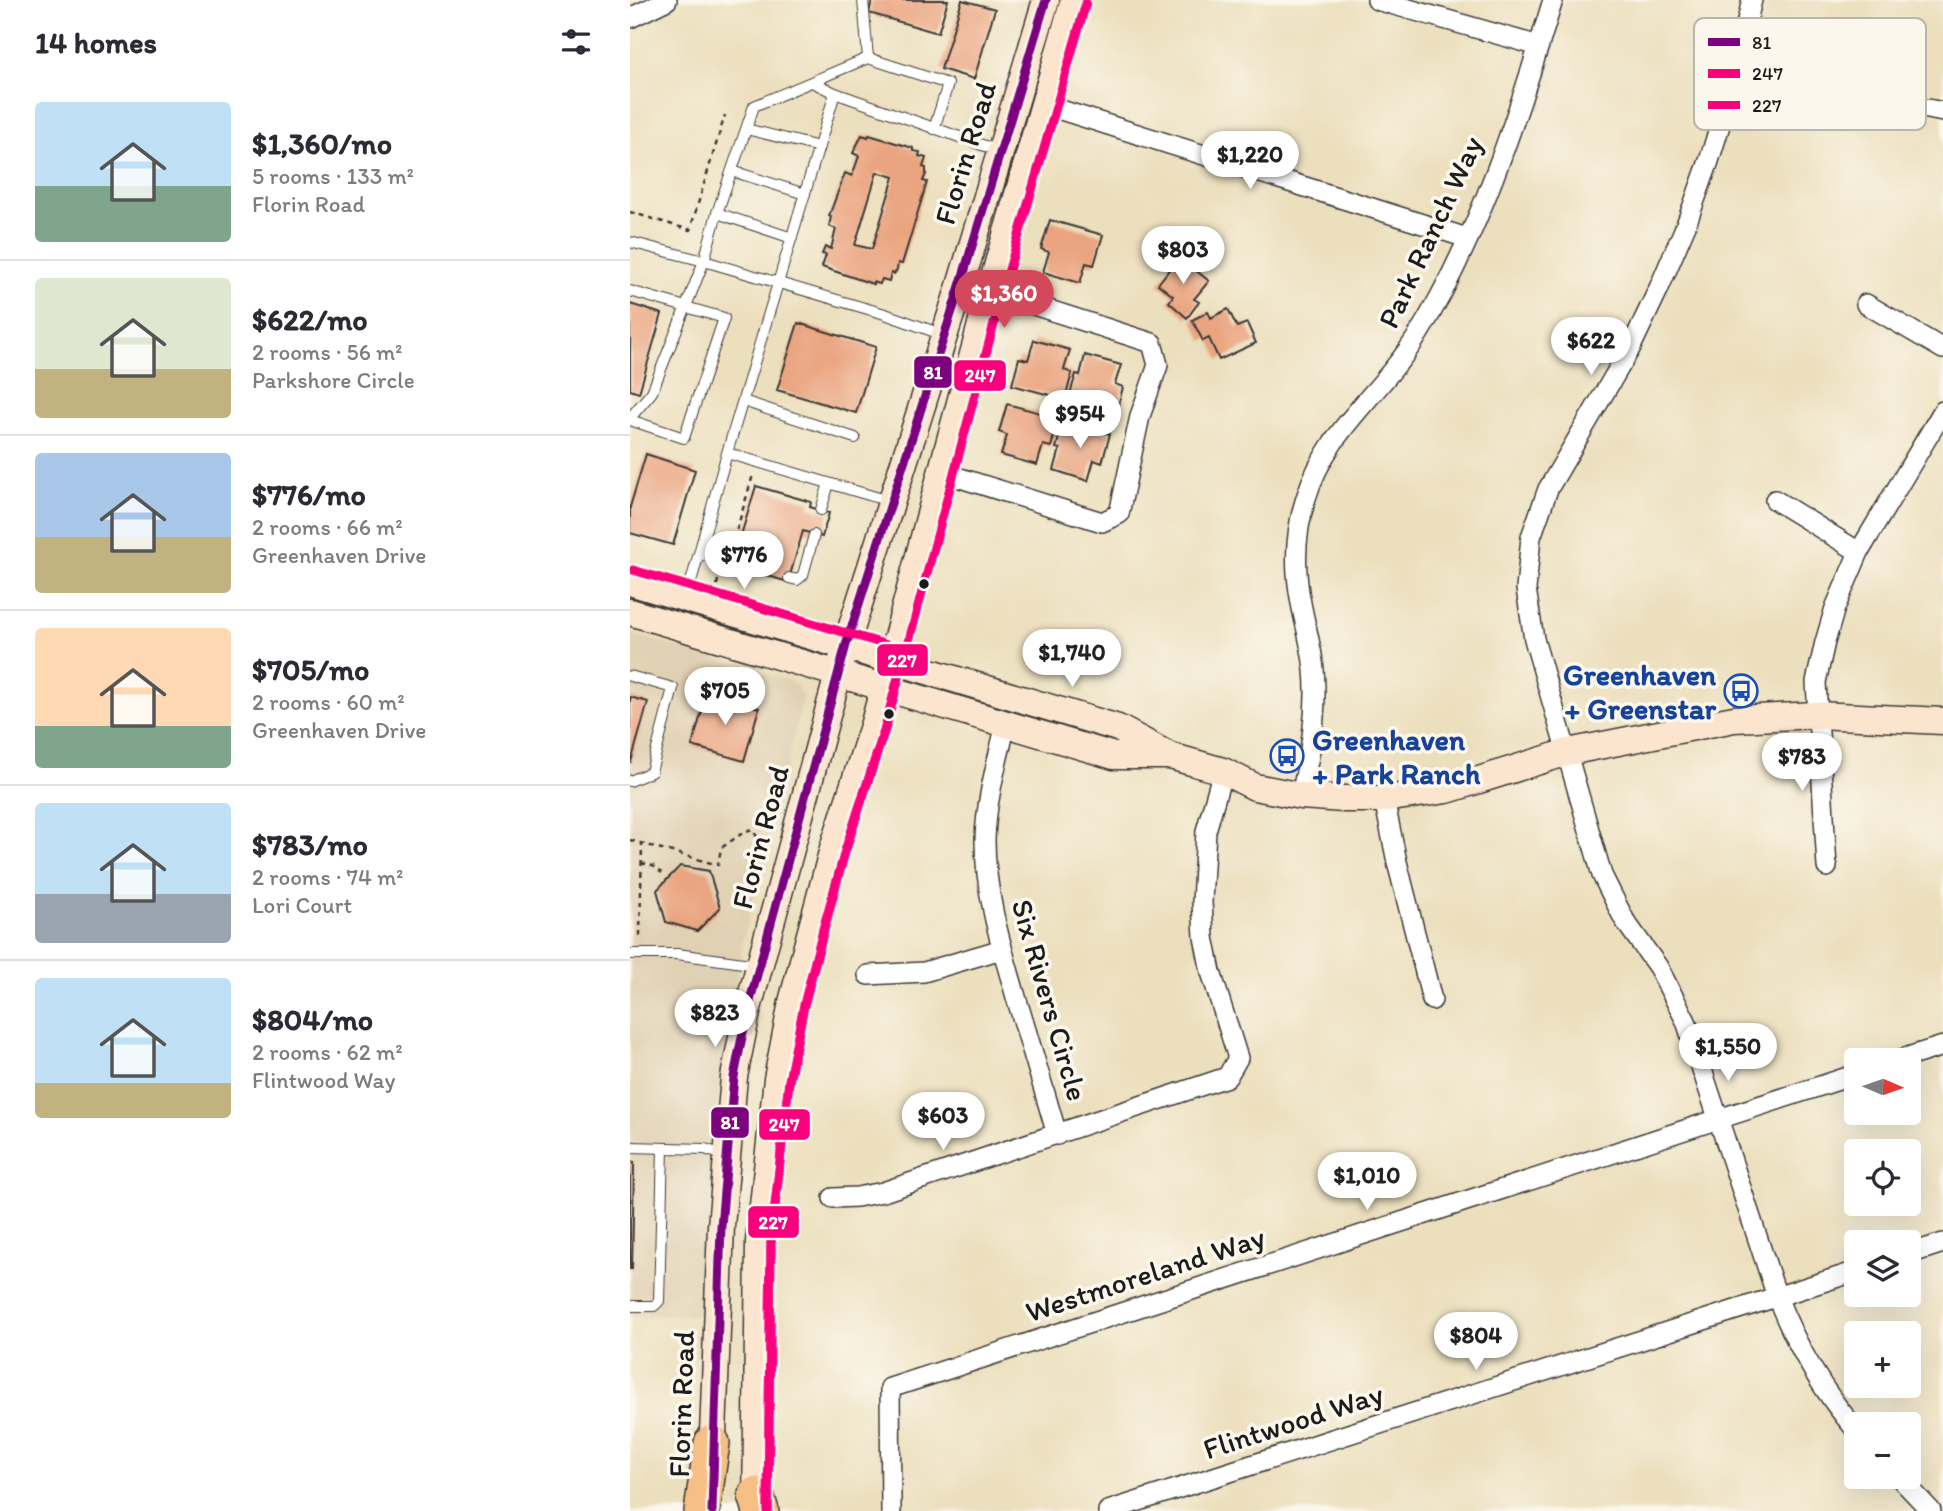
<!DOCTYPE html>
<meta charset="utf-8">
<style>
:root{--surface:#fff;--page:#f7f7f7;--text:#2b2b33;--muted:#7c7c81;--line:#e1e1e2;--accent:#d1495b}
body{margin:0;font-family:Itim,sans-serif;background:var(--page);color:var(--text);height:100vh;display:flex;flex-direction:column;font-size:26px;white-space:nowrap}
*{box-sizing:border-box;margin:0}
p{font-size:23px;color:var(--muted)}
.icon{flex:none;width:38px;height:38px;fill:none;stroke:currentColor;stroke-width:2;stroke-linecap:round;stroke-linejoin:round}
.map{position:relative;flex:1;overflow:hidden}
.drawer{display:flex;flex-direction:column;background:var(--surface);width:630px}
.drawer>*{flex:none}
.needle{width:46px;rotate:92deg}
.controls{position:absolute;left:1214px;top:1048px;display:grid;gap:14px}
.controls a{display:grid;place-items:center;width:77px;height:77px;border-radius:7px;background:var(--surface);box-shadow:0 7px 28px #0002;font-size:35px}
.price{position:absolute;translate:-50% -60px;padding:0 16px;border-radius:24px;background:#fff;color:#222;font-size:23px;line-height:46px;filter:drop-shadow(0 2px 4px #0008)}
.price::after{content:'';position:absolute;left:50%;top:42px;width:21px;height:16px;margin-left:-10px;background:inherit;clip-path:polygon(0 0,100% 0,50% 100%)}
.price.active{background:var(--accent);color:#fff}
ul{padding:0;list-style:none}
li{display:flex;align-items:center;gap:21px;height:175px;padding:0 35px}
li+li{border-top:2px solid var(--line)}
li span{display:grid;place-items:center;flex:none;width:196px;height:140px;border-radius:7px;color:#555}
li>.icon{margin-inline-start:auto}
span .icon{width:84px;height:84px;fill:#fffc;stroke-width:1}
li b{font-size:30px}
h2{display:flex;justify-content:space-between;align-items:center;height:84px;padding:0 35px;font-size:30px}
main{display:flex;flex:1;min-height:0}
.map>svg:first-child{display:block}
.built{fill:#e1d1b4}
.building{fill:#eaa480;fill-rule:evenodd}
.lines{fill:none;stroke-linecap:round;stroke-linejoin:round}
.lane-casing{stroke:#3b3934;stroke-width:12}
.street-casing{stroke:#3b3934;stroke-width:22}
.secondary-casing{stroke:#3b3934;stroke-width:29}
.highway-casing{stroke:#3b3934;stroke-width:38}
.path{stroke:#3b3934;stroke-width:2.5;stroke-dasharray:5 5;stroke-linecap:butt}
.lane{stroke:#fff;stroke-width:10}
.street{stroke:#fff;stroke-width:19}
.secondary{stroke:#fbe5cf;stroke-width:26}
.highway{stroke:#f5bf86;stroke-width:35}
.bus-1-casing{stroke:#fbf7ec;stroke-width:14}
.bus-2-casing{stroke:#fbf7ec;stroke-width:14}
.bus-3-casing{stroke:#fbf7ec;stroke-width:14}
.bus-1{stroke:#7c027e;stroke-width:9}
.bus-2{stroke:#fa007d;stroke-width:9}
.bus-3{stroke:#fa007d;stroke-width:9}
.bus-dot{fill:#1c1c1c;stroke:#fbf7ec;stroke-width:2.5}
.labels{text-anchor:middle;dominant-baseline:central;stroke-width:7;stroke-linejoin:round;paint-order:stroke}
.street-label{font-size:30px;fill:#1c1c1c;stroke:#fbf7ec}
.transit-label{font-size:30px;font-weight:bold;fill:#164399;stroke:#fbf7ec;text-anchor:end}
.key{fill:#fbf7ec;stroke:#b8b5ae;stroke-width:2}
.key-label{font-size:19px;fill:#1c1c1c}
.line-badge{stroke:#fbf7ec;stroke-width:2.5}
.badge-label{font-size:19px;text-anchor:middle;font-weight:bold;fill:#fff}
</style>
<main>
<section class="drawer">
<h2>14 homes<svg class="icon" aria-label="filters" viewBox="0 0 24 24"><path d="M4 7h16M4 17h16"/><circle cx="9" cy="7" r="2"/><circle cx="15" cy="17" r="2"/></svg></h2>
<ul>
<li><span style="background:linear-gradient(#bfe0f5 60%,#7fa58c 0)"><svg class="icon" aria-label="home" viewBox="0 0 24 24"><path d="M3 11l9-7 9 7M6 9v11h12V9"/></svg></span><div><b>$1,360/mo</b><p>5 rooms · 133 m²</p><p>Florin Road</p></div></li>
<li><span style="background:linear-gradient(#dfe7d0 65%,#c2b280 0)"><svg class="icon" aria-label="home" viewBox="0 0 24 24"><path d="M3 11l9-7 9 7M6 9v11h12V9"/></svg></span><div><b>$622/mo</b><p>2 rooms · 56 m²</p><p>Parkshore Circle</p></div></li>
<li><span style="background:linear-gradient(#a9c7e8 60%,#c2b280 0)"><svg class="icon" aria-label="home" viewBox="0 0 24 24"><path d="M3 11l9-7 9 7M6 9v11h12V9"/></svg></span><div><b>$776/mo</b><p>2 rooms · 66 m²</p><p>Greenhaven Drive</p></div></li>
<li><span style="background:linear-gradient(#ffd9b3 70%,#7fa58c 0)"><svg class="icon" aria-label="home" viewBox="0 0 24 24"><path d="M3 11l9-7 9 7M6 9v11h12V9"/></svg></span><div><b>$705/mo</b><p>2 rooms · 60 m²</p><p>Greenhaven Drive</p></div></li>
<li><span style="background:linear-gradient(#bfe0f5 65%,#9aa5b1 0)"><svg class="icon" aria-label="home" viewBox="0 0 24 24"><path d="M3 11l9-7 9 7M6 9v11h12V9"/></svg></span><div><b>$783/mo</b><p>2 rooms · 74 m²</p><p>Lori Court</p></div></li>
<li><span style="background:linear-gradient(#bfe0f5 75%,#c2b280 0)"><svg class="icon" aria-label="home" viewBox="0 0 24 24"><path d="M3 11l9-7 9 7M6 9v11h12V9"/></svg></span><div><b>$804/mo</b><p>2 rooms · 62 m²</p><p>Flintwood Way</p></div></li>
</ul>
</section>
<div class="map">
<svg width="1313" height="1511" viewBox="0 0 1313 1511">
<rect width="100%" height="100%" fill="#fbf7ec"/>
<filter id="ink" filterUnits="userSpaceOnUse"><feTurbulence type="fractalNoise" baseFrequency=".0143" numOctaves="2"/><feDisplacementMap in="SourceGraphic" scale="14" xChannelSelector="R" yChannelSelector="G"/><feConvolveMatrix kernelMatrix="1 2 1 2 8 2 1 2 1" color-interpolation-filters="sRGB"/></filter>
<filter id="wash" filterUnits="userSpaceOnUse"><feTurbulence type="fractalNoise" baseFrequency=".00686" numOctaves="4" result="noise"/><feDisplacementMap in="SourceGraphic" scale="28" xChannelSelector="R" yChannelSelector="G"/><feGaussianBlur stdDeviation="1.57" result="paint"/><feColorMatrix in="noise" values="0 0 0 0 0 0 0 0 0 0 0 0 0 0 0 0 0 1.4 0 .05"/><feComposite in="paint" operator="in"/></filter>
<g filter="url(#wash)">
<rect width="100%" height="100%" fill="#ecdfbd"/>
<path class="built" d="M 0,633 L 160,681 L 168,687 L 173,699 L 113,942 L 86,1119 L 73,1315 L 0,1314 Z"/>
<g id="blocks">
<path class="building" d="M 242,0 L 318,0 L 308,33 L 239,13 Z
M 332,0 L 365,9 L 344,79 L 311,69 Z
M 232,135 L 238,137 L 239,135 L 283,148 L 283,151 L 290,152 L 289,156 L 296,158 L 293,167 L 296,168 L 296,174 L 293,181 L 297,182 L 272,264 L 268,263 L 267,270 L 264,274 L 261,273 L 259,281 L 252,279 L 250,284 L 243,282 L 243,284 L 192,267 L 196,255 L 192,254 L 195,247 L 201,249 L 206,229 L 199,226 L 201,217 L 199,216 L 215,173 L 222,176 L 229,156 L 223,153 ZM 247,172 L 264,177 L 242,249 L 225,245 Z
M 420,220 L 473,235 L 464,265 L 456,263 L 450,283 L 413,272 L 419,252 L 411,249 Z
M 549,257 L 579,281 L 564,299 L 569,302 L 557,318 L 539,302 L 543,296 L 528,284 Z
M 0,304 L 32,314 L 9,393 L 0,390 Z
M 598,309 L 607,327 L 617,323 L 626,343 L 589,360 L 579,338 L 573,341 L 562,320 L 578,312 L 581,318 Z
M 168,323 L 246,347 L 226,413 L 147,390 Z
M 404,340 L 440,350 L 434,370 L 442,373 L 435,399 L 382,385 L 389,358 L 398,360 Z
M 455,355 L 491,365 L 485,384 L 493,387 L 486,414 L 438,401 L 446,374 L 450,375 Z
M 377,404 L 429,418 L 421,447 L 413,445 L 407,465 L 371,455 L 377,435 L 369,432 Z
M 434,420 L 480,434 L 472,463 L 464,460 L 458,481 L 424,470 L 430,449 L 426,448 Z
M 16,454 L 65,470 L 43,545 L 0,533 L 0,507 Z
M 126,486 L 181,502 L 180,507 L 199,513 L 192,537 L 173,531 L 158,582 L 102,565 Z
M 77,693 L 129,708 L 114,761 L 62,746 Z
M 0,697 L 18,702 L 1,762 L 0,762 Z
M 50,866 L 79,871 L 90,908 L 67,931 L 36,922 L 27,890 Z
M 0,1161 L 4,1162 L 2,1269 L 0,1269 Z"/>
</g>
</g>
<g filter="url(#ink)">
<use href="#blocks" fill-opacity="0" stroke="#3b3934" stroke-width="2"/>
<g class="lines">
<defs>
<path id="lane" d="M 233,0 L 238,58
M 182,82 L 205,93 L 369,151
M 116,129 L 189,147
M 102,171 L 175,194
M 87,213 L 162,238
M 0,242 L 74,261 L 87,213 L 124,106 L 238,58 L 318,84 L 304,129
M 0,291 L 94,318 L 54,438 L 0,420
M 113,401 L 225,438
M 0,418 L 22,392 L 74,261 L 255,314 L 311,334
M 97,453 L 259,501
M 191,510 L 199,483
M 69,554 L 103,563
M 159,578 L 167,580 L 173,575 L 184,535
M 57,596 L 97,453 L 205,93
M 0,676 L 43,688 L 21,772 L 0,781
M 0,954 L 47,954 L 128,965
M 0,1147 L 75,1149 L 96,1156
M 0,1306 L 24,1306 L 29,1301 L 33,1148"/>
<path id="street" d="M 747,0 L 909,46
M 1122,0 L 1099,96 L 1079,161 L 1056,225 L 1029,288 L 1000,349 L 918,489 L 901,537 L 896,589 L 904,639 L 972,875 L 995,921 L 1028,967 L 1056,1021 L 1147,1297 C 1167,1347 1192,1391 1227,1431
M 0,18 L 37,0
M 415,105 L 837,238
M 1298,109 L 1313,112
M 1236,304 L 1313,349
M 311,472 L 472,522 L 489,514 L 510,416 L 528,365 L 522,343 L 360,291
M 1145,500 L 1229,552
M 376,724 C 367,762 356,800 355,840 C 355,894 371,945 386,997 C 400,1043 414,1089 427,1135
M 671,796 C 680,754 688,713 684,670 C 682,647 675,625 671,603 C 664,568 665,532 676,498 C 696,430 750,395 786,338 C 848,239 889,112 923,0
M 754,799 L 767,862 L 802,1000
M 1197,867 L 1186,682 L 1195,642 L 1205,608 L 1229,552 L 1313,411
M 238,975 L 294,972 L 372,949
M 1268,1060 L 1313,1046
M 203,1198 L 227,1197 L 253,1192 L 597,1077 L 608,1058 L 581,972 L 574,937 L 572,902 L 576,831 L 593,771
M 1279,1254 L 1313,1243
M 1269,1477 L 1301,1511
M 261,1511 L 260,1388 L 1227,1074
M 478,1511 L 1227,1271"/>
<path id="secondary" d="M 0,582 L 488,728 L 540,756 L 593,771 L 625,787 L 671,796 L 714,799 L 754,799 L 817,790 L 938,752 L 1104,719 L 1187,715 L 1313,721
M 0,612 L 484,756 L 539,756
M 82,1461 L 91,1226 L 104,1077 L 117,1012 L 216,645 L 330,286 L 416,0
M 126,1511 L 129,1241 L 147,1079 L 162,1002 L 203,848 L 244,723 L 360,291 L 444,0"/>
<path id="highway" d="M 126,1495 L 131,1511
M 72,1511 L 82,1443"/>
</defs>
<use href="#lane" class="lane-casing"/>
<use href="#street" class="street-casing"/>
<use href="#secondary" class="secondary-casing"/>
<use href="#highway" class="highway-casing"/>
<path class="path" d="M 0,212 L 60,230 L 95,115
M 101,549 L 123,475
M 87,585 L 90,571
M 0,840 L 88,865 L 91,848 L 114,832 L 122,829 L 133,846
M 11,863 L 23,866 L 32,873
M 10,936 L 12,843"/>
<use href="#lane" class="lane"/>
<use href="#street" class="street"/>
<use href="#secondary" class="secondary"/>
<use href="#highway" class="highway"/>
<defs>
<path id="bus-1" d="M 82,1511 L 91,1226 L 104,1077 L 117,1012 L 216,645 L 330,286 L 416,0"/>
<path id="bus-2" d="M 138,1511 L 141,1242 L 159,1081 L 174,1005 L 215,851 L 256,726 L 372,294 L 456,3"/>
<path id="bus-3" d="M 3,570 L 264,647 L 270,651 L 273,658 L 254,731 L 215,852 L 193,929 L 174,1005 L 159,1081 L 141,1242 L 138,1511"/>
</defs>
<use href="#bus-1" class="bus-1-casing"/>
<use href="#bus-2" class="bus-2-casing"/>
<use href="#bus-3" class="bus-3-casing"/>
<use href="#bus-1" class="bus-1"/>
<use href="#bus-2" class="bus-2"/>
<use href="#bus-3" class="bus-3"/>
</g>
</g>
<defs>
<symbol id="bus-ring" viewBox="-11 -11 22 22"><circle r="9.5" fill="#fbf7ec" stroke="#1a4fb4" stroke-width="1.5"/><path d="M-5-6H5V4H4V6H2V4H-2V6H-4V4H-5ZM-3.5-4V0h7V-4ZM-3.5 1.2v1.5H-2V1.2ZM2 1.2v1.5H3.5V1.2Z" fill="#1a4fb4"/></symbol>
</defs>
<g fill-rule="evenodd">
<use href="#bus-ring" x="1092" y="672" width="38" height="38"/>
<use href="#bus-ring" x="638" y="737" width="38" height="38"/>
</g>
<g class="bus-dot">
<circle cx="294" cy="584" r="6"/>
<circle cx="259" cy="714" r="6"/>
</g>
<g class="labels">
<g class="street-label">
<text transform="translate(335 153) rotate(-73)">Florin Road</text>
<text transform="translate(800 232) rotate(-65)">Park Ranch Way</text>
<text transform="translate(130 837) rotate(-75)">Florin Road</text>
<text transform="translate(420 1000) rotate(74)">Six Rivers Circle</text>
<text transform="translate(515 1274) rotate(-18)">Westmoreland Way</text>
<text transform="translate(51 1404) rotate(-88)">Florin Road</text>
<text transform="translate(663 1421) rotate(-18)">Flintwood Way</text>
</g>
<g class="transit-label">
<text x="1086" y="674">Greenhaven<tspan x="1086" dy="34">+ Greenstar</tspan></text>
<text x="682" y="739" text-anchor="start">Greenhaven<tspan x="682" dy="34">+ Park Ranch</tspan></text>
</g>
</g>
<rect x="1064" y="18" width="232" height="112" rx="10" class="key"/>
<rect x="1078" y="38" width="32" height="8" fill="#7c027e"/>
<rect x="1078" y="69" width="32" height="9" fill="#fa007d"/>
<rect x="1078" y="101" width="32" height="8" fill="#fa007d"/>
<g class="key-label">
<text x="1122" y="49">81</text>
<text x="1122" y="80">247</text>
<text x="1122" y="112">227</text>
</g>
<g class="line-badge">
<rect x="283" y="355" width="40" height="34" rx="7" fill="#7c027e"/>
<rect x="323" y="359" width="54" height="33" rx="7" fill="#fa007d"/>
<rect x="246" y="643" width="53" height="34" rx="7" fill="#fa007d"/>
<rect x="80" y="1106" width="40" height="33" rx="7" fill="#7c027e"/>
<rect x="128" y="1108" width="53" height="33" rx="7" fill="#fa007d"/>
<rect x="117" y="1205" width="53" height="34" rx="7" fill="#fa007d"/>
</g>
<g class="badge-label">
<text x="303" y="379">81</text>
<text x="350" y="382">247</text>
<text x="272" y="667">227</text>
<text x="100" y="1129">81</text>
<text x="154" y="1131">247</text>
<text x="143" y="1229">227</text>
</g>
</svg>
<div class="controls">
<a><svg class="needle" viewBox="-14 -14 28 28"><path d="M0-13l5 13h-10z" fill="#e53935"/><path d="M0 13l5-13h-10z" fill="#7c7c81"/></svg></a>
<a><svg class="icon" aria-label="locate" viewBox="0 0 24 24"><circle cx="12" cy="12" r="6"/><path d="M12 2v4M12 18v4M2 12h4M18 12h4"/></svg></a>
<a><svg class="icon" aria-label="layers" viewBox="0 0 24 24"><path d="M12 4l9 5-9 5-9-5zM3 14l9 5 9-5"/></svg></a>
<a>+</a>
<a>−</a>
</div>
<b class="price" style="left:620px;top:191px">$1,220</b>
<b class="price" style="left:553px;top:286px">$803</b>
<b class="price active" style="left:374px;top:330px">$1,360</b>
<b class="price" style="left:961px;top:377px">$622</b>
<b class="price" style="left:450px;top:450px">$954</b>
<b class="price" style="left:114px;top:591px">$776</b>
<b class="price" style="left:442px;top:689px">$1,740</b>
<b class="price" style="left:95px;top:727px">$705</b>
<b class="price" style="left:1172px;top:793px">$783</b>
<b class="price" style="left:85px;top:1049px">$823</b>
<b class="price" style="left:1098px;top:1083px">$1,550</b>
<b class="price" style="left:313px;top:1152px">$603</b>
<b class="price" style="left:737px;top:1212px">$1,010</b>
<b class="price" style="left:846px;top:1372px">$804</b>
</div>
</main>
